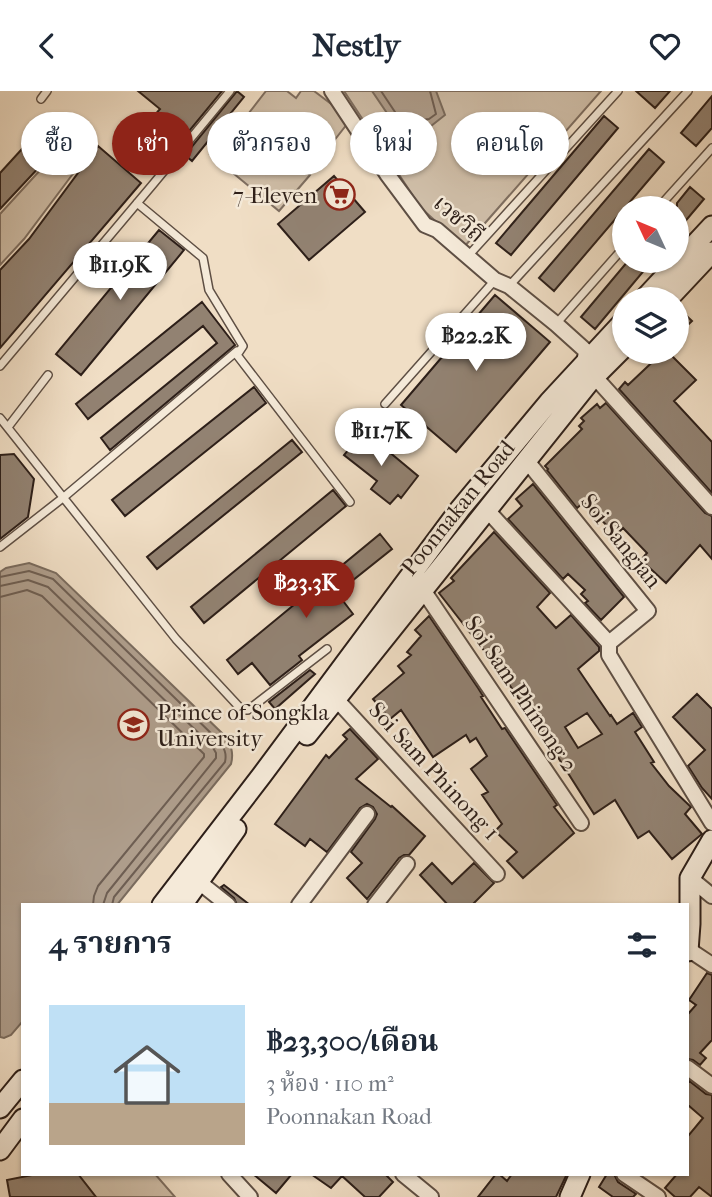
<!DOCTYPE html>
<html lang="th">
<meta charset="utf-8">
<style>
:root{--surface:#fff;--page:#f2f2f3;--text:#1f2937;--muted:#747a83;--accent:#8f2418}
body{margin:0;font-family:"IM FELL French Canon","Noto Serif Thai",serif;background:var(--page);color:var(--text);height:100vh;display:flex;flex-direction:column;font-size:26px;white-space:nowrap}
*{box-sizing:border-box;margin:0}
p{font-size:23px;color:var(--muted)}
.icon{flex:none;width:38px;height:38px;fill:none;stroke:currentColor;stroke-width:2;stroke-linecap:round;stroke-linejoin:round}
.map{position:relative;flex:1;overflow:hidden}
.side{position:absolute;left:21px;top:812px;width:668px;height:273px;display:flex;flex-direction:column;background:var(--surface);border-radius:0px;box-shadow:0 2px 5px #0004}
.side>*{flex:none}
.hud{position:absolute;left:21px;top:21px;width:670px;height:63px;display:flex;gap:14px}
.needle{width:46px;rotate:314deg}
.buttons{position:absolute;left:612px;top:105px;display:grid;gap:14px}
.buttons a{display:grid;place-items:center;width:77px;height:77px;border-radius:50%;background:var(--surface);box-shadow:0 2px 5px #0004;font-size:35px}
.price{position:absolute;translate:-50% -60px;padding:0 16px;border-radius:24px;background:#fff;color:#222;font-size:23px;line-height:46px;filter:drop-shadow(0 2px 4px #0008)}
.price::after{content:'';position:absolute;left:50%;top:42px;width:21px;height:16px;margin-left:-10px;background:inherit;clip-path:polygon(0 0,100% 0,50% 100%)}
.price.on{background:var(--accent);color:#fff}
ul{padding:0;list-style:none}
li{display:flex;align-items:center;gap:21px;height:175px;padding:0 28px}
li span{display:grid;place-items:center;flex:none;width:196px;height:140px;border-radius:0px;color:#555}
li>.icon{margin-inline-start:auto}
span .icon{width:84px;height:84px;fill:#fffc;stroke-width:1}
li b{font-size:30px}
h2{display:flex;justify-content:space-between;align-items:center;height:84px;padding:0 28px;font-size:30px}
.tag{padding:0 24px;border-radius:32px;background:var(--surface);box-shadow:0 2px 5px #0004;font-size:24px;line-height:63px}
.tag.on{background:var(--accent);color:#fff}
header{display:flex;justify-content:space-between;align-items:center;height:91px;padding:0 28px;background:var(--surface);font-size:32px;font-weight:700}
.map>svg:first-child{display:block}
.green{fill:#cfbea8;stroke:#7e6e60;stroke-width:2}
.water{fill:#ae9d8b;stroke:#7a6b5d;stroke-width:2}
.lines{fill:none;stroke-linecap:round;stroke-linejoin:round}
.shore{stroke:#6e5e52;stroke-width:2}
.building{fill:#928272;stroke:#2d1f19;stroke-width:2;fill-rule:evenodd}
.lane-casing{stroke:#5e4f44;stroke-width:10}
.street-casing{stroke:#5e4f44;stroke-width:18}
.secondary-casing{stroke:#2d1f19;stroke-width:23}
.lane{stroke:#f5ead9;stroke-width:7}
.street{stroke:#f5ead9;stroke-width:14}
.secondary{stroke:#f5ead9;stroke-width:19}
.labels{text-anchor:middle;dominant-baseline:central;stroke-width:5;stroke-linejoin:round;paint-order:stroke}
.poi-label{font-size:23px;fill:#2d1f19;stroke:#f5ead9;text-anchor:end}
.street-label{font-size:23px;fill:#2d1f19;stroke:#f5ead9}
</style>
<header><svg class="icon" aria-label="back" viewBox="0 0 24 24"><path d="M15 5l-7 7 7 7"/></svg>Nestly<svg class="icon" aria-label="heart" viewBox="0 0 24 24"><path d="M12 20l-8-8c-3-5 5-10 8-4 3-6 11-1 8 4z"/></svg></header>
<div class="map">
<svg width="712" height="1106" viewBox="0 0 712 1106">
<rect width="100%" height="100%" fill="#f0dec5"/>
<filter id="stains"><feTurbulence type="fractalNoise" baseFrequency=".00286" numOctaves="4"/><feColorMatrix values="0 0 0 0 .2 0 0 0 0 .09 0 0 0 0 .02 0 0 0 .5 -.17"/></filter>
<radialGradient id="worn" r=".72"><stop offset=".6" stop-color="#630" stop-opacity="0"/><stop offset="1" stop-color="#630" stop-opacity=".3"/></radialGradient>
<path class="green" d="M 266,0 L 287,0 L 296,7 L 301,0 L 314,0 L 351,28 L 311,79 L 245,27 Z
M 344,0 L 601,0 L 464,156 L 421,117 Z
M 240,26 L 310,84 L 279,120 L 210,63 Z
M 75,41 L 93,56 L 24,148 L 0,174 L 0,123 Z
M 66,1083 L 155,1083 L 175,1106 L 83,1106 Z"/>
<path class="water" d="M 372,0 L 436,0 L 445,24 L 431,35 L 418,36 L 417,45 L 410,56 Z
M 29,472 L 56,482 L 225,645 C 231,655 234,661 231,673 L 117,814 L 23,814 L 23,930 L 11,944 L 4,947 L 0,946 L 0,481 L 6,477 Z"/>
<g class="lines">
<path class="shore" d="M 381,0 L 405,36 L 408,38 L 415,30 L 429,28 L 436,23 L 430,0
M 0,486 L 29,480 L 53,488 L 219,650 C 224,657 227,662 225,671 L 114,806 L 112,814
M 0,495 L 28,489 L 48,496 L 212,655 L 216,662 L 216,667 L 107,802 L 103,814
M 0,506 L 27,499 L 42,505 L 204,663 L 204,666 L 98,795 L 94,805 L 93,814"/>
</g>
<path class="building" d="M 138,0 L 222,0 L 176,56 L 147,33 L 160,18 Z
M 237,0 L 244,6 L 192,70 L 185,64 Z
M 636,0 L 670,0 L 655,17 Z
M 712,5 L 712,37 L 696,55 L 681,42 Z
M 53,24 L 72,41 L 0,118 L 0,82 Z
M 604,25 L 618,37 L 511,164 L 496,152 Z
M 98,55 L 141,92 L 0,257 L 0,179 L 29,148 Z
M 649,58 L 664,71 L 554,200 L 539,187 Z
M 334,85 L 365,121 L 309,169 L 278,133 Z
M 690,96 L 704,108 L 677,140 L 677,112 Z
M 159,139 L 184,159 L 81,284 L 56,263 Z
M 628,170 L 652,170 L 595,238 L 581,226 Z
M 495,204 L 550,251 L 456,361 L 401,314 Z
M 202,211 L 235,254 L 110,359 L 101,347 L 217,252 L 203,235 L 88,328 L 76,313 Z
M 677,216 L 692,230 L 677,244 Z
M 663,261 L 668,261 L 696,289 L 674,310 L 712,351 L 712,402 L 619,298 L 625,291 L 628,294 Z
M 254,296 L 266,312 L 125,425 L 112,409 Z
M 606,312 L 705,422 L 712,425 L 712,468 L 700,454 L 666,492 L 641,469 L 647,462 L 623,437 L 616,444 L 584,411 L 577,417 L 547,379 L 548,378 L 545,375 L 582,338 L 579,335 L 584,330 L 581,327 L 597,313 L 600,317 Z
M 364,340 L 418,385 L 401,407 L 398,404 L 390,413 L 371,398 L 377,390 L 344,364 Z
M 292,349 L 302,361 L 157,478 L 147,466 Z
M 14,363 L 34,388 L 28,426 L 0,448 L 0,364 Z
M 533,393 L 624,506 L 601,529 L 585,512 L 588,510 L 581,503 L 585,499 L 568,483 L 563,488 L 508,428 L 522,415 L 516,408 Z
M 333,399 L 346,415 L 204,532 L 191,516 Z
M 494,441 L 550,502 L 537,516 L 556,537 L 571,524 L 599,556 L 599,560 L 578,578 L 610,625 L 611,624 L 617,633 L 633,622 L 642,636 L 635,641 L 654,671 L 651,672 L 669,695 L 691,716 L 685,723 L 702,743 L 672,768 L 649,740 L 638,747 L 615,709 L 594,723 L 547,649 L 500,580 L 439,502 L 454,490 L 451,487 ZM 587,622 L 602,643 L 578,657 L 565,636 Z
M 380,443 L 392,458 L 337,502 L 353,523 L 299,565 L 302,569 L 270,594 L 252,572 L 238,583 L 227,569 Z
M 429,525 L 478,597 L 483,605 L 481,606 L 502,638 L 505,637 L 557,714 L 554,716 L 574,742 L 523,787 L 507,770 L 517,761 L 495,740 L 502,733 L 482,704 L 488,701 L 471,678 L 487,665 L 476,647 L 470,651 L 466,644 L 433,666 L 401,619 L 390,628 L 373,608 L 404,582 L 398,575 L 411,564 L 407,561 L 421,545 L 415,539 Z
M 310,579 L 315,583 L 275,618 L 269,611 Z
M 697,603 L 712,618 L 712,708 L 702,697 L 688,675 L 705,659 L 673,626 Z
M 350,638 L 378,668 L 356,688 L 391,716 L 392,715 L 425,745 L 409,764 L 404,764 L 399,767 L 367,808 L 347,787 L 362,772 L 351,761 L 375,728 L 377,723 L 373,716 L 367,713 L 360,717 L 327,761 L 310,748 L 305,755 L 275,733 L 326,664 L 329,667 L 347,648 L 343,644 Z
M 432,772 L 452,793 L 474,772 L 494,792 L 472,814 L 448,814 L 420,784 Z
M 224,794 L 250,814 L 237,814 L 234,807 L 221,796 Z
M 707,882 L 712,884 L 712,949 L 700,962 L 706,967 L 700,974 L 693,969 L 688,968 L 688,923 L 696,914 L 689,909 Z
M 688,989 L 706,1003 L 712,1004 L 712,1106 L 699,1096 L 690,1106 L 675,1106 L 665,1097 L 677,1083 L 688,1083 L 688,1045 L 703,1027 L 688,1014 Z
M 37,1083 L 78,1083 L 96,1106 L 10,1106 L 7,1089 Z
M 253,1083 L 292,1083 L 276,1102 Z
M 311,1083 L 385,1083 L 393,1091 L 379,1106 L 365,1106 L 342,1085 L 331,1097 Z
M 496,1083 L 499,1083 L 507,1090 L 512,1083 L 567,1083 L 556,1106 L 478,1106 Z
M 607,1083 L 614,1083 L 618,1091 L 636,1103 L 633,1106 L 613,1106 L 599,1096 Z"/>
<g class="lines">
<defs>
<path id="lane" d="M 41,8 L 47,0
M 137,112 L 203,167 L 209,199 L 243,255 L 237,264 L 350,411
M 658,117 L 712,57
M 468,165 L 618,0
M 509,195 L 688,0
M 556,233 L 625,155
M 0,275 L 154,92 L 230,0
M 385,313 L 495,189
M 0,327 L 176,548 L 242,619 L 248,619 L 327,558
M 8,336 L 48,284
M 0,456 L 64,406 L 237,260"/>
<path id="street" d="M 332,0 L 387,83 L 425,134 L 437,139 L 495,189 L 509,195 L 556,233 L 586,260 L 584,273
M 594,285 L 712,416
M 527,370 L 648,520 L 609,552
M 487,419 L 609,552
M 423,499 L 581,732
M 609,552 L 609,564 L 712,732
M 336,608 L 497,783
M 690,787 L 712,805
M 199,791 L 228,814
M 299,814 L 367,723
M 375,814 L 407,773
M 688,858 L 712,874
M 688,977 L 712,995
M 229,1083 L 250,1106
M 403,1083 L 431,1106
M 624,1083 L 658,1106"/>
<path id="secondary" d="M 644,208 L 712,135
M 668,208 L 712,161
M 307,644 L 594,285 L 598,282 L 625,255
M 162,814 L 262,684 L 460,418 L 549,311 L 625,229
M 182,814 L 236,738
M 688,860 L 690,833 L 690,787 L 712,749
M 0,1017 L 23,989
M 0,1059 L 23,1028
M 570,1106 L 580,1083"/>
</defs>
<use href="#lane" class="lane-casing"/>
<use href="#street" class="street-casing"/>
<use href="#secondary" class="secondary-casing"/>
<use href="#lane" class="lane"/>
<use href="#street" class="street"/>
<use href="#secondary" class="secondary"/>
</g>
<defs>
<symbol id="supermarket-ring" viewBox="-11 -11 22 22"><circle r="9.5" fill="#f5ead9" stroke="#8f2418" stroke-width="1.5"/><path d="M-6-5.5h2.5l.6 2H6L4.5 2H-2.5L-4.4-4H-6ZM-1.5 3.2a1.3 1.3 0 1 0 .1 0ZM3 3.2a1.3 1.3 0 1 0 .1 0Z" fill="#8f2418"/></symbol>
<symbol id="university-ring" viewBox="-11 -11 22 22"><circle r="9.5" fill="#f5ead9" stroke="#8f2418" stroke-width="1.5"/><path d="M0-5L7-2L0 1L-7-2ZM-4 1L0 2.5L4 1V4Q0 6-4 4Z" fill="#8f2418"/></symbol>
</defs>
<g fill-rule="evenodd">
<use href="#supermarket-ring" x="322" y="86" width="35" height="35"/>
<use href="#university-ring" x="116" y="616" width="35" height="35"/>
</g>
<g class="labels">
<g class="poi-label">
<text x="317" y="104">7-Eleven</text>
<text x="157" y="621" text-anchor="start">Prince of Songkla<tspan x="157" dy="26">University</tspan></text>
</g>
<g class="street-label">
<text transform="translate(459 128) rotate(41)">เวชวิถี</text>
<text transform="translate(458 417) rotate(-51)">Poonnakan Road</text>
<text transform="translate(621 450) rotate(51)">Soi Sangjan</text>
<text transform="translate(521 603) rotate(56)">Soi Sam Phinong 2</text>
<text transform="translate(434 680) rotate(47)">Soi Sam Phinong 1</text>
</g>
</g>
<rect width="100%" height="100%" filter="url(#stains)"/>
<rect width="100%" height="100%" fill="url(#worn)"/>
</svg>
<div class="buttons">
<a><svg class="needle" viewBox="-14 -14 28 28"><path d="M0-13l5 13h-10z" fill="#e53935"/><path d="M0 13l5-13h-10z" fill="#747a83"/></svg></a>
<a><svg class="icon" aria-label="layers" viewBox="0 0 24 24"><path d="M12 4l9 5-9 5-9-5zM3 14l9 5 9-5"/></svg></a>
</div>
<b class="price" style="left:120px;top:211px">฿11.9K</b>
<b class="price" style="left:476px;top:282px">฿22.2K</b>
<b class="price" style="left:381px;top:377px">฿11.7K</b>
<b class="price on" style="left:306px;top:529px">฿23.3K</b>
<div class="hud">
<a class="tag">ซื้อ</a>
<a class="tag on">เช่า</a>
<a class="tag">ตัวกรอง</a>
<a class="tag">ใหม่</a>
<a class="tag">คอนโด</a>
</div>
<section class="side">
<h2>4 รายการ<svg class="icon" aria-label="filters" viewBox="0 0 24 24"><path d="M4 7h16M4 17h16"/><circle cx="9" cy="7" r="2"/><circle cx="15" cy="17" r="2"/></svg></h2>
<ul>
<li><span style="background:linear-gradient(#bfe0f5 70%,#b9a48a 0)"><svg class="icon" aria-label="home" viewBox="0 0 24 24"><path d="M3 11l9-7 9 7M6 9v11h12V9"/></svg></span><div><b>฿23,300/เดือน</b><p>3 ห้อง · 110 m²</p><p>Poonnakan Road</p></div></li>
</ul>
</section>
</div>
